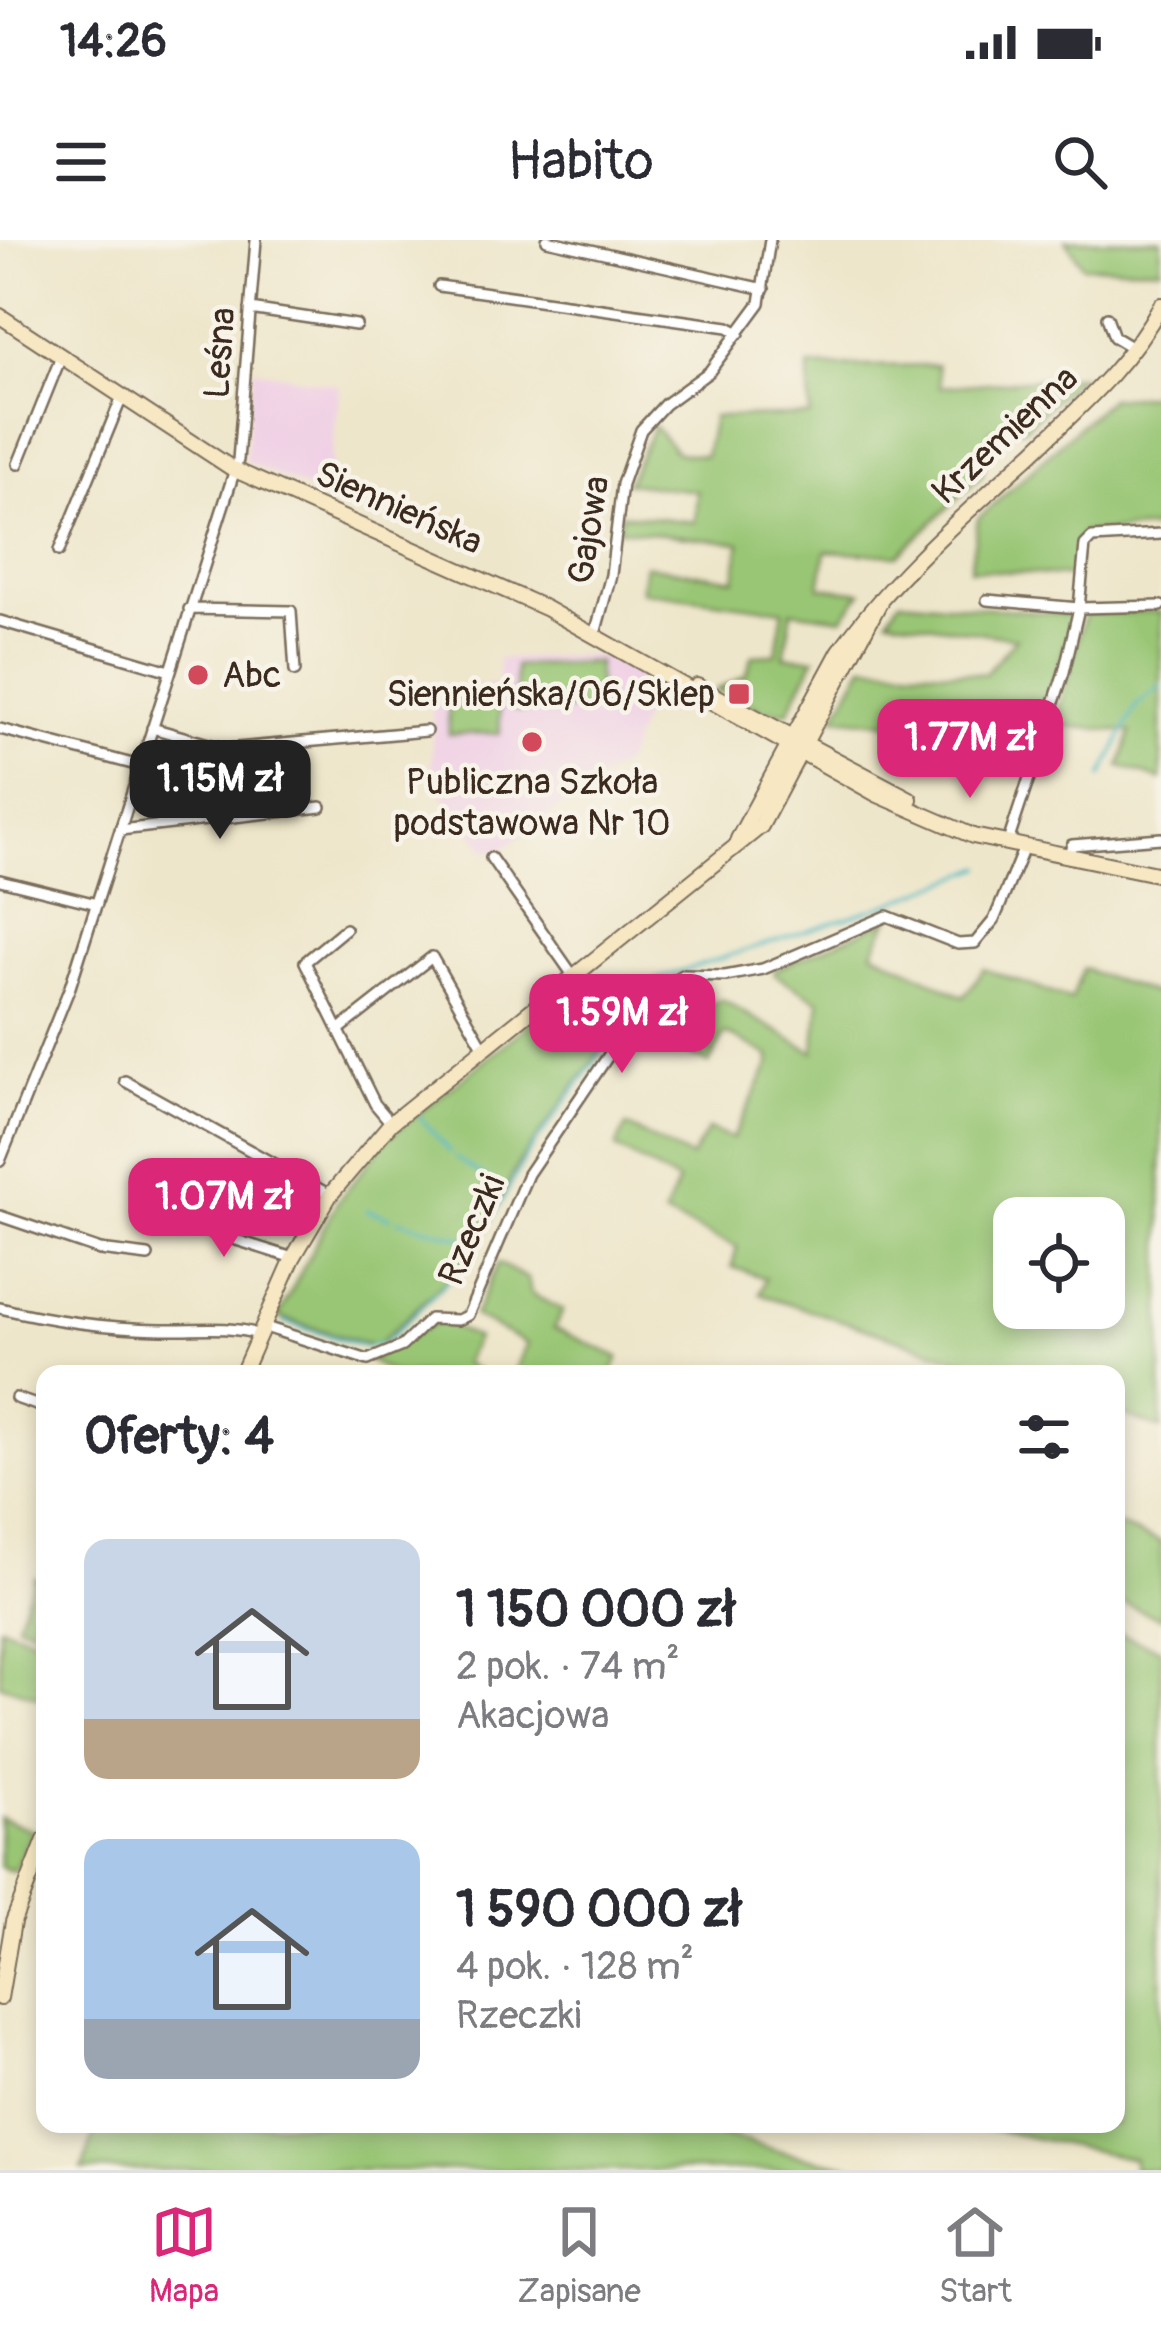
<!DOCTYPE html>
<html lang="pl">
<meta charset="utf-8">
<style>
:root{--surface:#fff;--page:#f2f2f3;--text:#2b2b33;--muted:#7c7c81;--line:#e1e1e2;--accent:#db2777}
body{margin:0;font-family:Pangolin,sans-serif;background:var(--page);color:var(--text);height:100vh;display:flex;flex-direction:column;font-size:45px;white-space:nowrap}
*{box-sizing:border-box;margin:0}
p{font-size:39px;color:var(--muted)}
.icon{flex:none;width:66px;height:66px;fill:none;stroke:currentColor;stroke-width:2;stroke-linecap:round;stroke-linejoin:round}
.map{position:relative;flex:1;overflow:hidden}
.panel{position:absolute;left:36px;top:1125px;width:1089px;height:768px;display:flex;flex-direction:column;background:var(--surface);border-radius:24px;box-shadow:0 6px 18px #0003}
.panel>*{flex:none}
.tools{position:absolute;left:993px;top:957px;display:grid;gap:24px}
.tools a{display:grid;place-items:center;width:132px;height:132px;border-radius:24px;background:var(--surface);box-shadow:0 6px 18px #0003;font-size:60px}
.price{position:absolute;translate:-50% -102px;padding:0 27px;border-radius:24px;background:var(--accent);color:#fff;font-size:39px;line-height:78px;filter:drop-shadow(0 3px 6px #0008)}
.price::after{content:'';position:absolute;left:50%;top:72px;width:36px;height:27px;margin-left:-18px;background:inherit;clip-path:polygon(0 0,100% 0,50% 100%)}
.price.selected{background:#222;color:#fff}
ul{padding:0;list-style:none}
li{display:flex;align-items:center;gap:36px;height:300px;padding:0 48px}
li span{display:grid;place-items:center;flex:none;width:336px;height:240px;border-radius:24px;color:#555}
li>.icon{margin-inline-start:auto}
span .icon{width:144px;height:144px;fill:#fffc;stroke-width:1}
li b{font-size:51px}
h2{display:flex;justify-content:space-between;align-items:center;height:144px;padding:0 48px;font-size:51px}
.status{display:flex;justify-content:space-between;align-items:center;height:84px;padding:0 60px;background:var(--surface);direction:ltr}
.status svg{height:33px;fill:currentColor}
header{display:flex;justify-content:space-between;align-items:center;height:156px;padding:0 48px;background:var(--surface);font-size:54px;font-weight:600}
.menu{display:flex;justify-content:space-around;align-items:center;height:168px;border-top:3px solid var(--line);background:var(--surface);font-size:33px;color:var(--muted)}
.menu a{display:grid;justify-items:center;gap:6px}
.menu .selected{color:var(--accent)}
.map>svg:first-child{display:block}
.built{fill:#f0d0e5}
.green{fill:#99c674;stroke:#6a7849;stroke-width:3;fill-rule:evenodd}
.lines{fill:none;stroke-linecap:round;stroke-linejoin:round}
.stream{stroke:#48b7c1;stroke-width:3}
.minor-casing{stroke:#7a6c5a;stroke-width:14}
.secondary-casing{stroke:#7a6c5a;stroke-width:18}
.minor{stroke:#fff;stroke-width:9}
.secondary{stroke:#f7e8c3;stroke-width:14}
.poi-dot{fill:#d1495b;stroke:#f7f3e8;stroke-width:4.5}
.labels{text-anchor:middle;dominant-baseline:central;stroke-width:9;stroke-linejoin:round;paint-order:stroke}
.street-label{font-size:36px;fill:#3b2a1e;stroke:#f7f3e8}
.poi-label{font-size:36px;fill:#3b2a1e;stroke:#f7f3e8;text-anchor:start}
</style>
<div class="status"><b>14:26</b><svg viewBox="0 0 49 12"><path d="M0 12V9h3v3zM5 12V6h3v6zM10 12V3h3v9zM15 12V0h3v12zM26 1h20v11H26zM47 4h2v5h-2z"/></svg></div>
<header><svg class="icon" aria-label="menu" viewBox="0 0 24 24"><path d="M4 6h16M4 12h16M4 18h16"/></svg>Habito<svg class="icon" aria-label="search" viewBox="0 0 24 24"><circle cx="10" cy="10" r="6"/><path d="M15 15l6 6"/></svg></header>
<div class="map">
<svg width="1161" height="1930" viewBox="0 0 1161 1930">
<rect width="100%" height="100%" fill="#f7f3e8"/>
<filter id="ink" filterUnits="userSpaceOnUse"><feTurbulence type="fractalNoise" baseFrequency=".00833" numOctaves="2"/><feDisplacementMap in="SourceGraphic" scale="24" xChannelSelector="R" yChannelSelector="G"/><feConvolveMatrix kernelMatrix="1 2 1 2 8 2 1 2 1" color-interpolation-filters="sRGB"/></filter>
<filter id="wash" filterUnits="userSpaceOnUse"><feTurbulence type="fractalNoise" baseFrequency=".004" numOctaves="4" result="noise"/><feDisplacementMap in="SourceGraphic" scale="48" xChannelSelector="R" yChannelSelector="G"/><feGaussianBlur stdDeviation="2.7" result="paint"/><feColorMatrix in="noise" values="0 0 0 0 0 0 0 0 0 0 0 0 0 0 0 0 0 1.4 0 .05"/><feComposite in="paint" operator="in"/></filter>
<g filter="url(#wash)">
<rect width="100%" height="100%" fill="#eee6ca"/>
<path class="built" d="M 253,129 L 340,146 L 327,258 L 245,221 Z
M 603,415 L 655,443 L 626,521 L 499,612 L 486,610 L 432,541 L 432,447 L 498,445 L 498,419 Z"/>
<path class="green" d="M 1066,0 L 1161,0 L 1160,28 L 1083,26 Z
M 937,125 L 940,147 L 1080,136 L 1025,188 L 991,190 L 982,235 L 898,315 L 826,311 L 820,347 L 862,352 L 842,378 L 792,371 L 784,416 L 815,418 L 788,472 L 765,470 L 716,450 L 746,435 L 753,415 L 776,414 L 783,370 L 641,351 L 645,325 L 735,339 L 740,303 L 619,289 L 621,274 L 695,282 L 697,251 L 627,243 L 654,186 L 676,212 L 705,216 L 713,177 L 810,176 L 809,127 Z
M 1161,154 L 1161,288 L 1082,293 L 1076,304 L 1075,337 L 970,329 L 978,279 L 1110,158 Z
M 900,360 L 1073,375 L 1043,484 L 968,490 L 835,477 L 864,425 L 985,434 L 1016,398 L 888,378 Z
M 1161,371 L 1161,540 L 1120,526 L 1131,492 L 1055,485 L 1085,374 Z
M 597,422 L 599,468 L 516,471 L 515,426 Z
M 499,458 L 500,493 L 449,494 L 448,460 Z
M 889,679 L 873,711 L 964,757 L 984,729 L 1071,760 L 1083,729 L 1161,756 L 1161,1189 L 1116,1172 L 1116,1134 L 1005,1134 L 760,1054 L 765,1038 L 732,1027 L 737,1007 L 664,975 L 678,942 L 616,908 L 626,886 L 691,918 L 708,889 L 732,899 L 770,824 L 770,816 L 725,793 L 709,824 L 668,802 L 709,765 L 722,760 L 814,812 L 820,761 L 775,735 L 775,730 ZM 1014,978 L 1104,978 L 1104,1068 L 1014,1068 Z
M 563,757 L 607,802 L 517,926 L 476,1006 L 459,1029 L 378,1104 L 370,1105 L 278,1077 L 337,962 L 387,899 Z
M 498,1023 L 528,1039 L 531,1054 L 563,1070 L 554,1088 L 619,1117 L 612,1134 L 513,1134 L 527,1104 L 474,1076 Z
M 434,1083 L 445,1083 L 476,1098 L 464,1123 L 483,1134 L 393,1134 L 368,1120 Z
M 1116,1285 L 1161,1302 L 1161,1378 L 1116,1361 Z
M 34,1337 L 45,1341 L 45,1392 L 17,1383 Z
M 0,1386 L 45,1401 L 45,1459 L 0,1444 Z
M 1116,1393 L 1161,1409 L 1161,1930 L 1133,1930 L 1134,1919 L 968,1884 L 1116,1884 Z
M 0,1578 L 33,1590 L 14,1631 L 0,1627 Z
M 98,1884 L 686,1884 L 778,1911 L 868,1930 L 82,1930 Z"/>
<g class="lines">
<path class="stream" d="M 1102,537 L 1136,466 L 1161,446
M 617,791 L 655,740 L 891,663 L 983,627
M 419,876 L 450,912
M 456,918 L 495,944
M 367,970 L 391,978
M 398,980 L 466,999
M 284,1082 L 365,1107 L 387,1101 L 471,1018 L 527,915 L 609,802"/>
</g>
</g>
<g filter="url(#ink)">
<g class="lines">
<defs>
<path id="minor" d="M 547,0 L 764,49
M 439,46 L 728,87 L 739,93
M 250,69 L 356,85
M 1107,77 L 1114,97 L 1134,109
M 18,224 L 61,117
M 59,311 L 122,157
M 987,360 L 1079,368 L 1161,366
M 189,369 L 291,371 L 295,431
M 0,381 L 170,431
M 595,394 L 611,335 L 622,244 L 641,190 L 665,164 L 709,132 L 760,63 L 770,0
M 152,488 L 226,509 L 426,491
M 0,489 L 140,526
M 970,495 L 1046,495
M 120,590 L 321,567
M 1008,602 L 1064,432 L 1079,368 L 1085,305 L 1092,298 L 1161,294
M 1069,614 L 1072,605 L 1161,598
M 491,618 L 572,734
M 0,640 L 97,664
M 345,689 L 305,722 L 375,864 L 391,883
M 568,739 L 619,800
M 340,789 L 432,717 L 484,808
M 125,841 L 330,955
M 0,921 L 70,747 L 238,220 L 256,0
M 0,976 L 100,1010 L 148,1016
M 170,979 L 293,1018
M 0,1068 C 53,1081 107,1088 162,1089 C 195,1090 226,1085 258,1094
M 262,1086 L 368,1120 L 402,1106 L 430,1079 L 458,1080 L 468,1075 L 528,934 L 619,800 L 668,743 L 682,735 L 725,736 L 763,729 L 887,676 L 958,704 L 975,703 L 994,680 L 1025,605
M 16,1158 L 45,1168"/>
<path id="secondary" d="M 0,76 L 233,229 L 545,368 L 876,554 L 973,596 L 1161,635
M 697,446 L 910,559
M 738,599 L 839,412 C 893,335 964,275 1033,212 C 1081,166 1129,124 1161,65
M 242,1134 L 293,1018 L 330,955 L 391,883 L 761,586 L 880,362
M 0,1758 L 13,1682 L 45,1600"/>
</defs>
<use href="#minor" class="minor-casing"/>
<use href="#secondary" class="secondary-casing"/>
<use href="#minor" class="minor"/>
<use href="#secondary" class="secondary"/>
</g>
</g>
<g class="poi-dot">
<circle cx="198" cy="435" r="12"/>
<rect x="727" y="442" width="24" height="24" rx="6"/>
<circle cx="532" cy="502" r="12"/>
</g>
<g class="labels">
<g class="street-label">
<text transform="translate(220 113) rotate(-86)">Leśna</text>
<text transform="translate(1005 195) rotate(-43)">Krzemienna</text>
<text transform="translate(399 268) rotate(24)">Siennieńska</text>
<text transform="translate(589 290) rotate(-81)">Gajowa</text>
<text transform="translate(472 990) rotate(-67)">Rzeczki</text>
</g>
<g class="poi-label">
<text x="222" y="435">Abc</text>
<text x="715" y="454" text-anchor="end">Siennieńska/06/Sklep</text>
<text x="532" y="542" text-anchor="middle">Publiczna Szkoła<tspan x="532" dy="41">podstawowa Nr 10</tspan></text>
</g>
</g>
</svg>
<div class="tools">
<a><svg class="icon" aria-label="locate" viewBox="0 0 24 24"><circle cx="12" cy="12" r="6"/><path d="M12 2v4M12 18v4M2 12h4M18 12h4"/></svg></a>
</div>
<b class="price" style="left:970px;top:561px">1.77M zł</b>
<b class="price selected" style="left:220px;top:602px">1.15M zł</b>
<b class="price" style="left:622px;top:836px">1.59M zł</b>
<b class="price" style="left:224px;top:1020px">1.07M zł</b>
<section class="panel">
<h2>Oferty: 4<svg class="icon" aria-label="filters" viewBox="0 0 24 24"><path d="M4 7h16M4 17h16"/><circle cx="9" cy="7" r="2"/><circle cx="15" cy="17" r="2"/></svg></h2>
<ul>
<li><span style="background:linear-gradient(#c9d6e8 75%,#b9a48a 0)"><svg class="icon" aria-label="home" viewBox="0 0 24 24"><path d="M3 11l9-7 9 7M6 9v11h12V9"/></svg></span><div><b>1 150 000 zł</b><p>2 pok. · 74 m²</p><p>Akacjowa</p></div></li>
<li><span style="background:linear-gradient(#a9c7e8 75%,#9aa5b1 0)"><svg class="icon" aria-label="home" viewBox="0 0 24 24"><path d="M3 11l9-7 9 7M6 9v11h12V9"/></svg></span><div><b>1 590 000 zł</b><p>4 pok. · 128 m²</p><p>Rzeczki</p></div></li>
</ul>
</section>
</div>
<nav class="menu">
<a class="selected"><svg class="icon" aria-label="map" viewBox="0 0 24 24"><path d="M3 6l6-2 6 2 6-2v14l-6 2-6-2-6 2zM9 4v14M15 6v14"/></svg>Mapa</a>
<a><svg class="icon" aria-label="saved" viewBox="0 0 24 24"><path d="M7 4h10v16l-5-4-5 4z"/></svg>Zapisane</a>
<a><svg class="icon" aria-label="home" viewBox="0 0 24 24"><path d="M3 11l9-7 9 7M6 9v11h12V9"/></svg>Start</a>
</nav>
